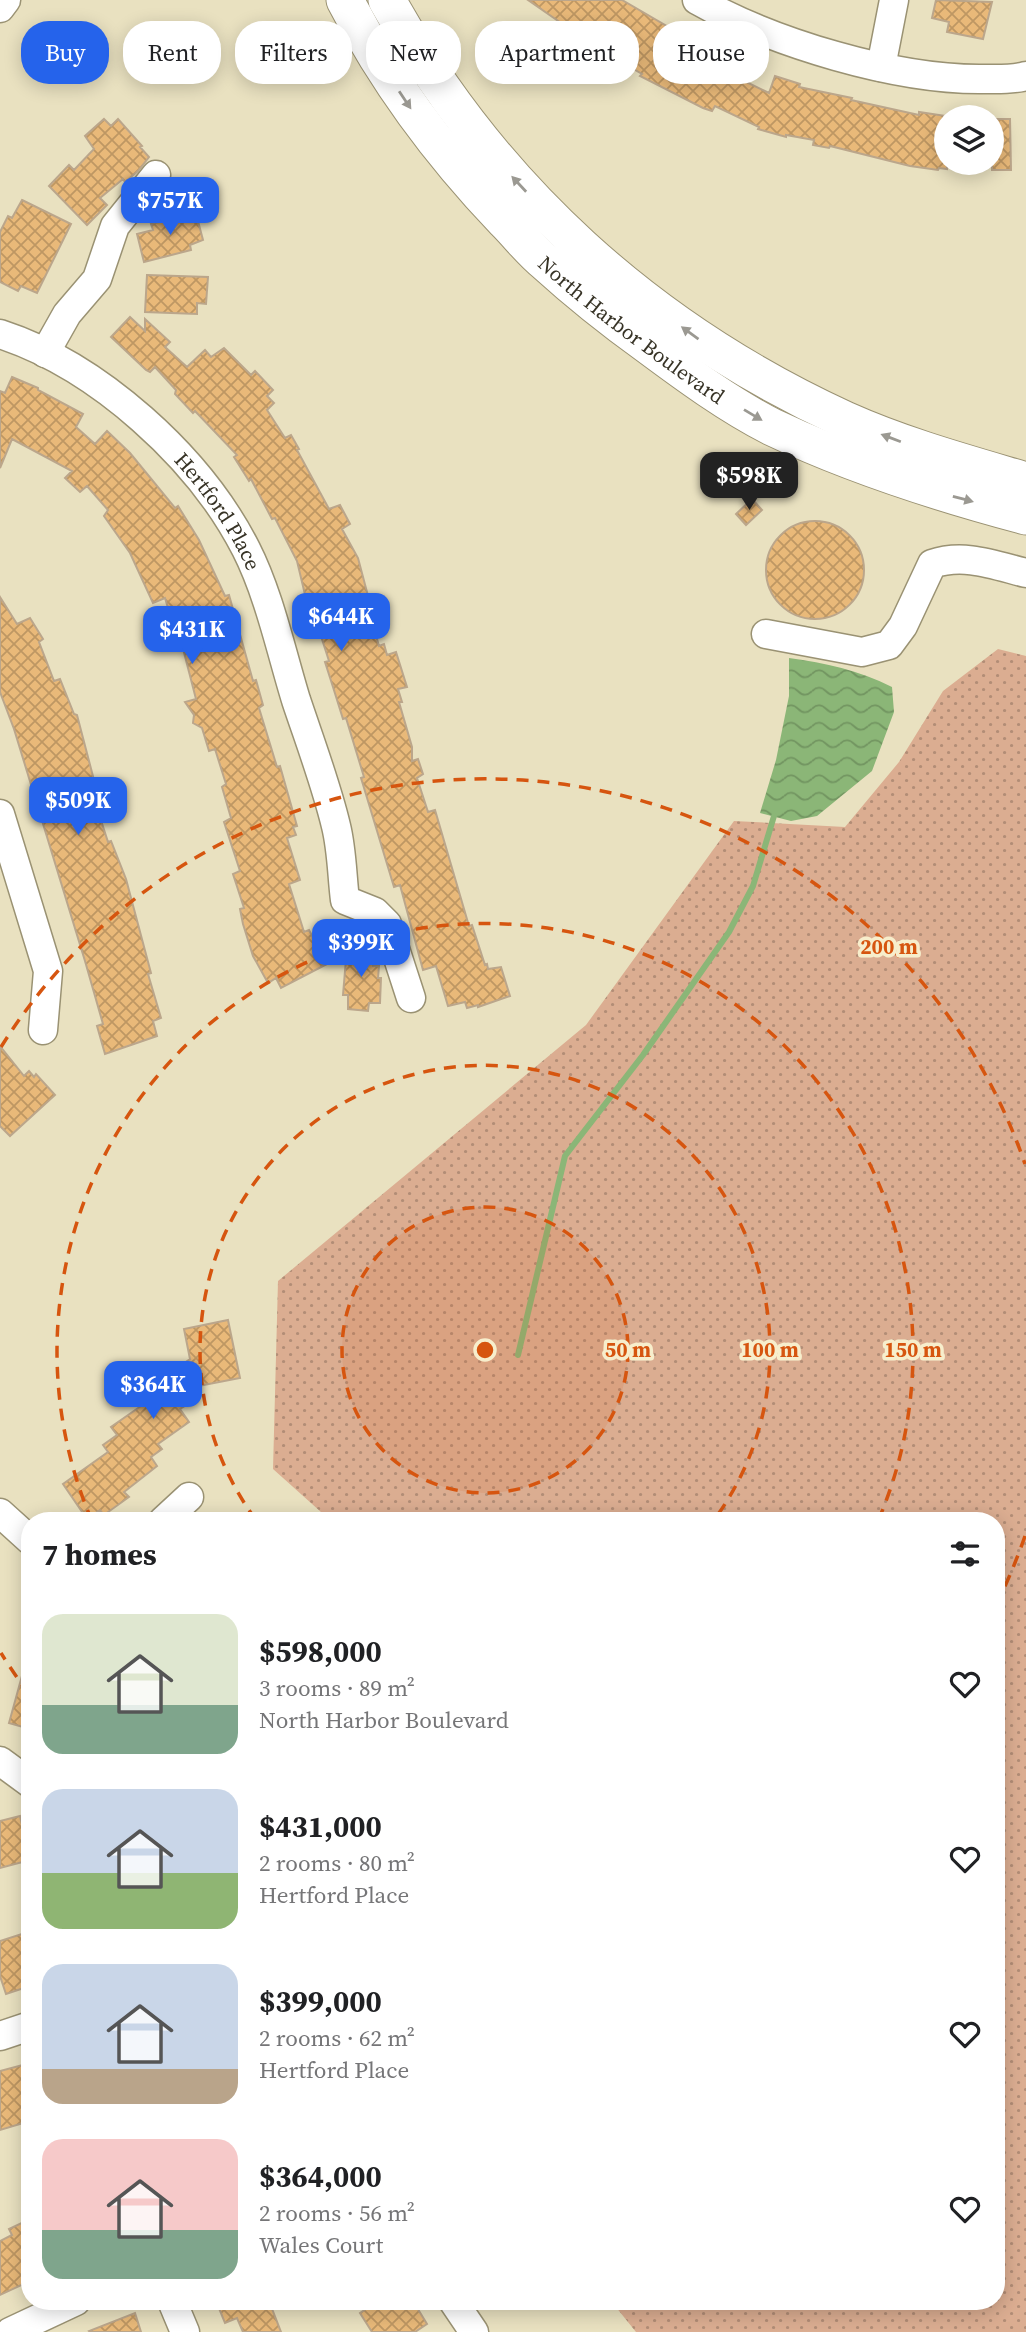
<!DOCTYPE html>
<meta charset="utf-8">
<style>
:root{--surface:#fff;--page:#f6f6f6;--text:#202124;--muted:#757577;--accent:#2563eb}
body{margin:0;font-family:"Source Serif 4",serif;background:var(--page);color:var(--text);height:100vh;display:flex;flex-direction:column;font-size:26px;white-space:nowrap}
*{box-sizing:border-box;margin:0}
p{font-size:23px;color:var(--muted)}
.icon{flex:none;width:38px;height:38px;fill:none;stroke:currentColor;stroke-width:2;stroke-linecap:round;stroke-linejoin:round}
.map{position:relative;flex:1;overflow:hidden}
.side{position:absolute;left:21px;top:1512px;width:984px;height:798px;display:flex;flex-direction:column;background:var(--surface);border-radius:28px;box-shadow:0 4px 18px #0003}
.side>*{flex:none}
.top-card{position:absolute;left:21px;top:21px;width:985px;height:63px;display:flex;gap:14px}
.buttons{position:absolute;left:934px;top:105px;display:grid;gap:14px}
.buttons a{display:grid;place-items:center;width:70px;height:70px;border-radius:50%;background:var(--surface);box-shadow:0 4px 18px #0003;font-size:35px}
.price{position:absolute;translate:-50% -60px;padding:0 16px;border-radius:14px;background:var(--accent);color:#fff;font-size:23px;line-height:46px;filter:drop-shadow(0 2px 4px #0008)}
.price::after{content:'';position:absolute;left:50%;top:42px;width:21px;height:16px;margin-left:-10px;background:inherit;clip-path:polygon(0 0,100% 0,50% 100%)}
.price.active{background:#222;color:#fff}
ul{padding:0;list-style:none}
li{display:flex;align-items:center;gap:21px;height:175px;padding:0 21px}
li span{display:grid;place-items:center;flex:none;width:196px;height:140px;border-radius:21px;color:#555}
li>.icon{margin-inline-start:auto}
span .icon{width:84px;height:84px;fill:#fffc;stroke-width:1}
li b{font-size:30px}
h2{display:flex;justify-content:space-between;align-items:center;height:84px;padding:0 21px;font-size:30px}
.pill{padding:0 24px;border-radius:28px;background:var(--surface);box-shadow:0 4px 18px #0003;font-size:24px;line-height:63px}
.pill.active{background:var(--accent);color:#fff}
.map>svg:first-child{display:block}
.green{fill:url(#green-dots)}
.water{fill:url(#water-waves)}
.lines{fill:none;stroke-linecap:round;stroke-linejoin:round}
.stream{stroke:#8bb677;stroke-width:6}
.building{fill:url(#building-cross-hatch);stroke:#bba68b;stroke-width:2}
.minor-casing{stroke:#9a9273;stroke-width:31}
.major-casing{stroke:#9a9273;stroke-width:39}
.minor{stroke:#fff;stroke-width:28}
.major{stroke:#fff;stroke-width:37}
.oneway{fill:#9b9992}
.ring{fill:none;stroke:#d6550f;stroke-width:3.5;stroke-dasharray:12 9}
.labels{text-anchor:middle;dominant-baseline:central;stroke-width:7;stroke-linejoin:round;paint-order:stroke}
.street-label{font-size:21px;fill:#373326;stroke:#f7eecc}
.centre{fill:#d6550f;stroke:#f7eecc;stroke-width:3.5}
.ring-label{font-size:21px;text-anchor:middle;font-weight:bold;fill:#d6550f;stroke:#f7eecc;stroke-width:7;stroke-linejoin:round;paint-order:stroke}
</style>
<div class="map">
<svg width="1026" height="2332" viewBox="0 0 1026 2332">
<defs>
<pattern id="green-dots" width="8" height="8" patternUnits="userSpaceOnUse" patternTransform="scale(1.75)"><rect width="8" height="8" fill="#dbad91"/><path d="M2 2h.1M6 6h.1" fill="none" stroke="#b28d76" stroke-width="1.8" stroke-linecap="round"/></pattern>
<pattern id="water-waves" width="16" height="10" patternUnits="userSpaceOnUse" patternTransform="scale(1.75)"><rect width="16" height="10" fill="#8bb677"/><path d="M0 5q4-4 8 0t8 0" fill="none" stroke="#729561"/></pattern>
<pattern id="building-cross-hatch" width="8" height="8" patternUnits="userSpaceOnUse" patternTransform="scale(1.75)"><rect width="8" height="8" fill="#e9b979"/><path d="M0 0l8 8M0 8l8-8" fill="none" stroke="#be9763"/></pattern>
</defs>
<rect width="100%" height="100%" fill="#e9e1c0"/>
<path class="green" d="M 998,649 L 1026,656 L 1026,2332 L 636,2332 L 611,2301 L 996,2301 L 996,1521 L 331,1521 L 273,1469 L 278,1281 L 586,1025 L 734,821 L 845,827 L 899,762 L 943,691 Z"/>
<path class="water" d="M 789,658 C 826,663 858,670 892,687 L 894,712 L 872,771 L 817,816 L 791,821 L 760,813 L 776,760 L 789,696 Z"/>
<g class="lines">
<path class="stream" d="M 518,1355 L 565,1156 L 643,1055 L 729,932 L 753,886 L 774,816"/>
</g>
<path class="building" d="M 528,0 L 622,0 L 715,54 L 717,50 L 741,62 L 734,76 L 769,93 L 775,76 L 800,84 L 799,87 L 852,98 L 851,100 L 919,115 L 919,112 L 946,116 L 944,132 L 947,132 L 947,169 L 939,168 L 938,170 L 910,166 L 830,146 L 829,148 L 813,145 L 814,140 L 786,135 L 786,137 L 758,129 L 759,127 L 715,106 L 712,111 L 703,108 L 640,76 L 642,74 L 597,48 Z
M 936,0 L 992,2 L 983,39 L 947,32 L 949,22 L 932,18 Z
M 104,119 L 111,126 L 118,119 L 142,146 L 140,147 L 149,157 L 138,171 L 125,182 L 123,179 L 100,198 L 107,205 L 87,225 L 49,186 L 69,165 L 74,170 L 94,149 L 85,136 Z
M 992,119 L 1010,119 L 1011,170 L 992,170 Z
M 22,200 L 71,224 L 37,293 L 21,286 L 18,291 L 0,282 L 0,232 L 8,216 L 12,218 Z
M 187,212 L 190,222 L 198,221 L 203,240 L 190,245 L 191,250 L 144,262 L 137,234 L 153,230 L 151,224 L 163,221 L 162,218 Z
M 147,275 L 208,277 L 206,304 L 197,303 L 197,314 L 145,312 Z
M 130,317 L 145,331 L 145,319 L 170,342 L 165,347 L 187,367 L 205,350 L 211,357 L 224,348 L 251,375 L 255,371 L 273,390 L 267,396 L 274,403 L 267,410 L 285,438 L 291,435 L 299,449 L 297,450 L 329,509 L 340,505 L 350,524 L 342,529 L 358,558 L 372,611 L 369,611 L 379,646 L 384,644 L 387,655 L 396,652 L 407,687 L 398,689 L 402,702 L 399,702 L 412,747 L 412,761 L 418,759 L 423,774 L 417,778 L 428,812 L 435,810 L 469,926 L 472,925 L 485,965 L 487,964 L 488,969 L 501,967 L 510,996 L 478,1007 L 478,1005 L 467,1008 L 465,1002 L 448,1006 L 436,966 L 423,970 L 400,885 L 394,887 L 361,778 L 364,777 L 346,718 L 343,719 L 333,687 L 325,662 L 329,661 L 310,602 L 307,603 L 297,561 L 275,518 L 272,519 L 251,479 L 249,481 L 234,457 L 237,455 L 195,411 L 193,413 L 175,394 L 176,390 L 155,367 L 150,372 L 146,370 L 111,337 Z
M 12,377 L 38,388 L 38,390 L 83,414 L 76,427 L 95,444 L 107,431 L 130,453 L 175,508 L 178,506 L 199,540 L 225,596 L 229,595 L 253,681 L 256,680 L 263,705 L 259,708 L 277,767 L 280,766 L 297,826 L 293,827 L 296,835 L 287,838 L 300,880 L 289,884 L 304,932 L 309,930 L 327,964 L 281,988 L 276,978 L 268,983 L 253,956 L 243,924 L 240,909 L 244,908 L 233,874 L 240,871 L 224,822 L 231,818 L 222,787 L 226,784 L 215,749 L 209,751 L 202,728 L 193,723 L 194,715 L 185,702 L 196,699 L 180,637 L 177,638 L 165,598 L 153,603 L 130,553 L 104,516 L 108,510 L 87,486 L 80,492 L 65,478 L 72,471 L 12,439 L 0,468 L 0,391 L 5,393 Z
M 752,499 L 762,510 L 746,525 L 736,514 Z
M766 570a49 49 0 1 1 98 0a49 49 0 1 1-98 0Z
M 0,597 L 17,624 L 30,618 L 43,639 L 39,642 L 54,681 L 60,679 L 74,714 L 77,715 L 101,807 L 97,808 L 108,842 L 111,841 L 126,879 L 151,973 L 148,974 L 161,1018 L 153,1021 L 157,1036 L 105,1054 L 97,1026 L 103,1024 L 85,961 L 14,729 L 0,692 Z
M 347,947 L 374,949 L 373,966 L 379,966 L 378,978 L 381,978 L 380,1003 L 369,1003 L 368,1011 L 348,1009 L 348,995 L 343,995 Z
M 0,1046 L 24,1076 L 29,1071 L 34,1077 L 36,1074 L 55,1095 L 10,1136 L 0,1126 Z
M 228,1320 L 240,1378 L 178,1390 L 188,1404 L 180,1409 L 189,1422 L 158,1444 L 162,1449 L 151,1457 L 157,1466 L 124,1492 L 129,1497 L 104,1515 L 100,1510 L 87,1519 L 63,1484 L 108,1452 L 103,1445 L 117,1435 L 111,1427 L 141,1406 L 131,1392 L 142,1384 L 147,1389 L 190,1359 L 184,1329 Z
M 25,1665 L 30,1666 L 30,1729 L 9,1723 Z
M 20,1816 L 30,1860 L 0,1868 L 0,1821 Z
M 25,1933 L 30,1948 L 30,1986 L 6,1994 L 0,1976 L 0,1941 Z
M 30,2063 L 30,2121 L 0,2130 L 0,2071 Z
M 30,2219 L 30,2281 L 0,2295 L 0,2241 L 12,2235 L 9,2229 Z
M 216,2301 L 269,2301 L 281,2332 L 243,2332 L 237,2318 L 225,2323 Z
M 378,2301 L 413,2301 L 427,2324 L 415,2332 L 372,2332 L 360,2313 Z
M 135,2313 L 141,2332 L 90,2332 L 89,2331 Z"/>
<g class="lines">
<defs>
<g id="minor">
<path d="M 697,0 C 773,43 896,80 983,79 C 998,79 1012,80 1026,76"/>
<path d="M 0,8 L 6,0"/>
<path d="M 881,67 L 894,0"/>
<path id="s1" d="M 0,334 C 98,366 199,457 246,549 C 269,594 281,651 296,700 C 310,742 326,784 336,826 C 342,850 342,876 345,900 L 375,912 L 387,924 L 411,998"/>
<path d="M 45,353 L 67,314 L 97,279 L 115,226 L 156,175"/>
<path d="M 766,634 L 862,652 L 889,645 L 903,626 L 932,564 C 964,553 994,565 1026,573"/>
<path d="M 0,814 L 48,971 L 43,1030"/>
<path d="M 0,1513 L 30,1540"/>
<path d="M 163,1521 L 189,1497"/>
<path d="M 0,1761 L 30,1783"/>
<path d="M 0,2036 L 30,2026"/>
<path d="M 172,2301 L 185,2332"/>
<path d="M 453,2301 L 474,2332"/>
<path d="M 10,2332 L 76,2301"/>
</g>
<g id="major">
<path id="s2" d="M 345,0 C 387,82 442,155 505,221 C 519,235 531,251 546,263 C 579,293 613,320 649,346 C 688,375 729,405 772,427 C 854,466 939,493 1026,516"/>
<path d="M 387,0 C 492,189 649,330 845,420 C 903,446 965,463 1026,481"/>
</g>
</defs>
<use href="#minor" class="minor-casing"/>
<use href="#major" class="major-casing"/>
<use href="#minor" class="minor"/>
<use href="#major" class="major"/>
</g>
<defs><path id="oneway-solid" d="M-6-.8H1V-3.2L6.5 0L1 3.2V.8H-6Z" transform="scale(1.75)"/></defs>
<g class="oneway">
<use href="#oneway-solid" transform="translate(405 100) rotate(56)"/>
<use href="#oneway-solid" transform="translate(519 184) rotate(-133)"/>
<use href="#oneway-solid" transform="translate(690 333) rotate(-144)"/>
<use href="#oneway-solid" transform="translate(753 415) rotate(31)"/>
<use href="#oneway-solid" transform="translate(891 438) rotate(-159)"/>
<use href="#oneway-solid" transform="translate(963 499) rotate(15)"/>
</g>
<circle cx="485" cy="1350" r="143" fill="#d6550f" fill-opacity=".12"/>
<g class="ring">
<circle cx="485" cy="1350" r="143"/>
<path d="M256 1520A285 285 0 1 1 714 1520"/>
<path d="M92 1521A428 428 0 1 1 878 1521"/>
<path d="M1025 1536A571 571 0 0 1 996 1605M29 1694A571 571 0 0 1 1 1653M1 1047A571 571 0 0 1 1025 1164"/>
</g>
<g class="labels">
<g class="street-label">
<text stroke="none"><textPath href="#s2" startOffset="441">North Harbor Boulevard</textPath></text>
<text stroke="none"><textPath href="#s1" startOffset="287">Hertford Place</textPath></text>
</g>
</g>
<circle cx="485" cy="1350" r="10" class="centre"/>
<g class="ring-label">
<text x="889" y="954">200 m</text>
<text x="628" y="1357">50 m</text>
<text x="770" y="1357">100 m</text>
<text x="913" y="1357">150 m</text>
</g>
</svg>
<div class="buttons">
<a><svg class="icon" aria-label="layers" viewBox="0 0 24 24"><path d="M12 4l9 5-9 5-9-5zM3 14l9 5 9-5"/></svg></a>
</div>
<b class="price" style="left:170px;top:237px">$757K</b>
<b class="price active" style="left:749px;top:512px">$598K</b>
<b class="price" style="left:341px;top:653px">$644K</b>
<b class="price" style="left:192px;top:666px">$431K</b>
<b class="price" style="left:78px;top:837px">$509K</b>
<b class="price" style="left:361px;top:979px">$399K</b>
<b class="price" style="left:153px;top:1421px">$364K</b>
<div class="top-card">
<a class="pill active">Buy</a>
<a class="pill">Rent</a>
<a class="pill">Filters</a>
<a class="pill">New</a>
<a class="pill">Apartment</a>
<a class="pill">House</a>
</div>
<section class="side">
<h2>7 homes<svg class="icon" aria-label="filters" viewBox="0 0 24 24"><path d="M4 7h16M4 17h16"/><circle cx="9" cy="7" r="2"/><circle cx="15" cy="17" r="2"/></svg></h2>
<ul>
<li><span style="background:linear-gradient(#dfe7d0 65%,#7fa58c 0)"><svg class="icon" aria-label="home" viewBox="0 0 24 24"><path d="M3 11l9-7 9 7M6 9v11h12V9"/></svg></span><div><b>$598,000</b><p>3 rooms · 89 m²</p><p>North Harbor Boulevard</p></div><svg class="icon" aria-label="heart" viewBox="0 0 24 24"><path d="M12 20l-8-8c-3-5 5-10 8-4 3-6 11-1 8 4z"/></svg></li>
<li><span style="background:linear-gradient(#c9d6e8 60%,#8fb573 0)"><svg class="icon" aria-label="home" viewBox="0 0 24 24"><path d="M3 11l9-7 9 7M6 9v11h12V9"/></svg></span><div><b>$431,000</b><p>2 rooms · 80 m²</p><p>Hertford Place</p></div><svg class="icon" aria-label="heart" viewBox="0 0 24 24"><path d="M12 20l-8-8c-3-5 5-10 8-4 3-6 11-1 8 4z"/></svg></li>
<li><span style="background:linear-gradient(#c9d6e8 75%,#b9a48a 0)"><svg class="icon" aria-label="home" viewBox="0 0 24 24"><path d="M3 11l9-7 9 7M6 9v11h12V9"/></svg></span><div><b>$399,000</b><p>2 rooms · 62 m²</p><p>Hertford Place</p></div><svg class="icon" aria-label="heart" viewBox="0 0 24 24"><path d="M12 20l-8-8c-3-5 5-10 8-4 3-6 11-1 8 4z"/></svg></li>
<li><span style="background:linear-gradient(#f6c9c9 65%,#7fa58c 0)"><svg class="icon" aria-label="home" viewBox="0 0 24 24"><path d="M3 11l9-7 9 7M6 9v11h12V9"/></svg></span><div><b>$364,000</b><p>2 rooms · 56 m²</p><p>Wales Court</p></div><svg class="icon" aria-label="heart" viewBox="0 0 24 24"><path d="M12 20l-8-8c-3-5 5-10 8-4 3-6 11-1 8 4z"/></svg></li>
</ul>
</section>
</div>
